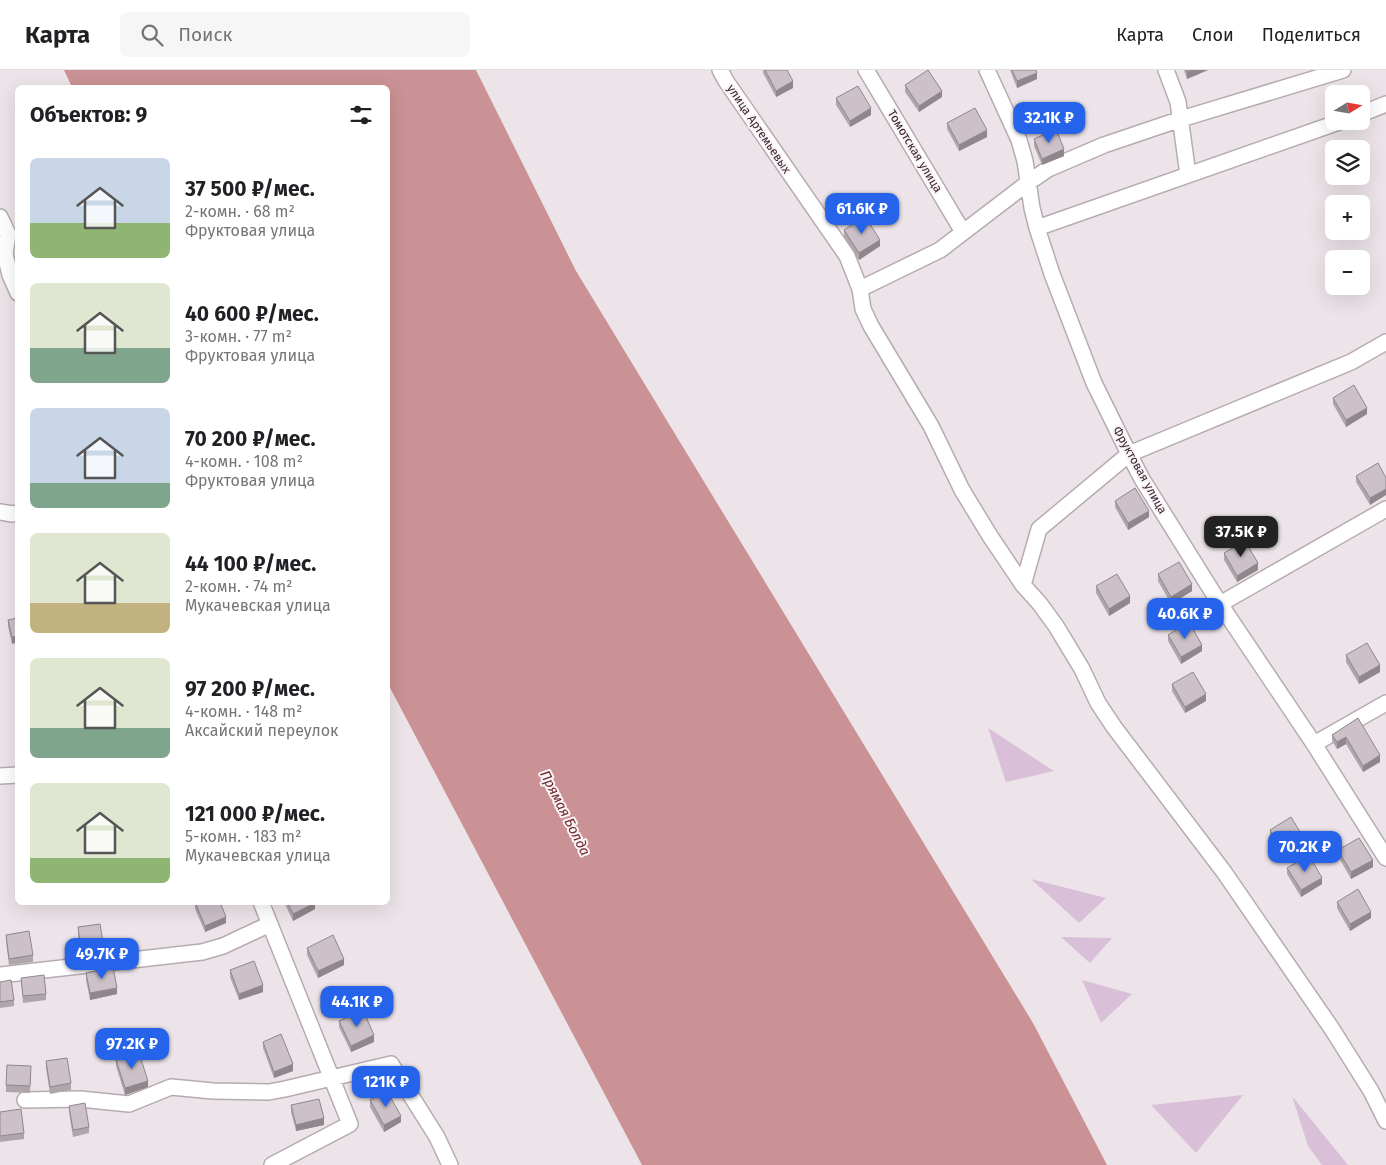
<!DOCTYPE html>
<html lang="ru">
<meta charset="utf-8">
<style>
:root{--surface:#fff;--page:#f6f6f6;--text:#202124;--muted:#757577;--line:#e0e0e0;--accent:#2563eb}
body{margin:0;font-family:"Fira Sans",sans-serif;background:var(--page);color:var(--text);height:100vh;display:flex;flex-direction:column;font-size:19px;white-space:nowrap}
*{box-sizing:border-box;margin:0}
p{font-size:16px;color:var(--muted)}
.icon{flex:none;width:28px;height:28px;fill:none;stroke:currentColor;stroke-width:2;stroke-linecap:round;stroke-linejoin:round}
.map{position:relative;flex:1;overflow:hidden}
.side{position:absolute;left:15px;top:15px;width:375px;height:820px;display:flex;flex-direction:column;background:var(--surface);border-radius:8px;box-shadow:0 5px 20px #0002}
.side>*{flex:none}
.needle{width:32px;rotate:79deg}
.controls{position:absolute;left:1325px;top:15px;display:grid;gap:10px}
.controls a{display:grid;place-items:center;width:45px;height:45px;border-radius:8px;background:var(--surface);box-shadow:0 5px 20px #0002;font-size:25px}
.price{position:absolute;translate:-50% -42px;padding:0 11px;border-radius:10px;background:var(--accent);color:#fff;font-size:16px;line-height:32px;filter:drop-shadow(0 1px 2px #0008)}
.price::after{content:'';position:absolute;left:50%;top:30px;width:15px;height:11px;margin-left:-8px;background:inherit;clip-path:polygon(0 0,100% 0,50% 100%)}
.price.selected{background:#222;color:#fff}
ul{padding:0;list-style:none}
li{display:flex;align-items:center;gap:15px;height:125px;padding:0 15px}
li span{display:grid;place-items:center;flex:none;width:140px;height:100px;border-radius:8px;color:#555}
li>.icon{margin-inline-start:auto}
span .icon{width:60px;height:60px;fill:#fffc;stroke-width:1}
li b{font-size:21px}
h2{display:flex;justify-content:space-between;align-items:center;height:60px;padding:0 15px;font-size:21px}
header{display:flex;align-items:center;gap:30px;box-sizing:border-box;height:70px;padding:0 25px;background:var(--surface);border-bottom:1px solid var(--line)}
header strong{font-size:24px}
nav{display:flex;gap:28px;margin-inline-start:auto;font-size:18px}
.search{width:350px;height:45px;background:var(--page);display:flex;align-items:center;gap:12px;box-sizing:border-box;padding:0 18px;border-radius:8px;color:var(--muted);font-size:19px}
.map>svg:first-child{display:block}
.green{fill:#dabfd8}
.water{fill:#ca9294}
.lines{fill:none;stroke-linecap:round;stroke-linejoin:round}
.minor-casing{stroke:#b7abb2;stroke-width:18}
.minor{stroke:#fff;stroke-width:15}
.wall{fill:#afa6ac}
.shaded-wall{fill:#8f878c}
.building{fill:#ccc1c8;stroke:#8f878c}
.labels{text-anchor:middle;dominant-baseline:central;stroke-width:4;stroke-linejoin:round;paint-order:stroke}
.street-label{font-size:12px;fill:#3b2530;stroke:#f9f4f7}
.water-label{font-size:14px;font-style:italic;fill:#712628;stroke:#f9f4f7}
</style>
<header>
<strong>Карта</strong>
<div class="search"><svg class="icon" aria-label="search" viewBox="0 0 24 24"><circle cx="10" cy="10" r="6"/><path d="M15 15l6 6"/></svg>Поиск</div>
<nav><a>Карта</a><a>Слои</a><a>Поделиться</a></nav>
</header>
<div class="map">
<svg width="1386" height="1095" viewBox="0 0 1386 1095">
<rect width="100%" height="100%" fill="#ece4e9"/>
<path class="green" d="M 988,658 L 1054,701 L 1006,712 Z
M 1031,809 L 1106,828 L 1079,853 Z
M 1061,867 L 1112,868 L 1090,893 Z
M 1082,910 L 1132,924 L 1101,953 Z
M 1243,1025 L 1196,1083 L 1151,1035 Z
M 1292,1026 L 1348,1095 L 1322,1095 L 1308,1076 Z"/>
<path class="water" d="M 64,0 L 476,0 L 576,201 L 1033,953 L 1107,1095 L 642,1095 L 388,614 L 388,18 L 72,17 Z"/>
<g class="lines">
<defs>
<path id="minor" d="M 720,0 L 726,11 L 847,186 L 860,219 L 863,239 L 871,256 L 931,356 L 962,420 L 990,466 L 1023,515 L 1040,534 L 1056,556 L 1082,599 L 1098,633 L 1114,657 L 1224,802 L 1332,959 L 1371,1021 L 1386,1051
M 866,0 L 963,162
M 987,0 L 1019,70 L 1025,91 L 1032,138 L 1037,158 L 1052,204 L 1094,313 L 1129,384 L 1142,409 L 1220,534 L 1314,674 L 1386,788
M 1166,0 L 1178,32 L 1188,105
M 1361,44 L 1386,34
M 0,147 L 8,164 L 5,184 L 10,205 L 18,223
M 1037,158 L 1342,51
M 860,219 L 940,180 L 1029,112 L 1048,99 L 1104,75 L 1181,49 L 1343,0
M 0,442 L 12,444 L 18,443
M 1023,515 L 1039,459 L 1129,384 L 1351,292 L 1386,272
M 1220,534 L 1386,439
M 1314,674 L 1386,633
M 0,706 L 18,705
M 261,832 L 350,1054 L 272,1095
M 0,905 L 202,882 L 223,876 L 270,854
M 25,1030 L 80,1029 L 129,1034 L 171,1017 L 213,1021 L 269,1022 L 285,1019 L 391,994 L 437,1067 L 450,1095"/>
</defs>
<use href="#minor" class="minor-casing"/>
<use href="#minor" class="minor"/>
</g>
<path class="wall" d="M 763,0 L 787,0 L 793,18 L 776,27 L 763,3 Z
M 1010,0 L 1036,0 L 1037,9 L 1017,18 Z
M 1184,0 L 1208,0 L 1187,9 Z
M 905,15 L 942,27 L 919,42 L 905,22 Z
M 836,28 L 871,45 L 850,57 L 836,35 Z
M 947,53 L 987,67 L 959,81 L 947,59 Z
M 1034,69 L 1064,86 L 1042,95 L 1034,76 Z
M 844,160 L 880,176 L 859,190 L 844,166 Z
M 1333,328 L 1367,344 L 1346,357 L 1333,334 Z
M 1378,393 L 1370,435 L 1356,412 L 1356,406 Z
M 1115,431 L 1149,447 L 1128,460 L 1115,437 Z
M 1224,483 L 1258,500 L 1237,512 L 1224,490 Z
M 1158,504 L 1192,521 L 1171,534 L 1158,511 Z
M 1096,516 L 1130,533 L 1109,546 L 1096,523 Z
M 18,548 L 12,574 L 8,556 L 8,550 Z
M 1168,565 L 1202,581 L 1181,594 L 1168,571 Z
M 1346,585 L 1380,602 L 1359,614 L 1346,592 Z
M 1172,614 L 1206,631 L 1185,643 L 1172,621 Z
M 1358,648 L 1380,692 L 1363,702 L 1346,674 L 1337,679 L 1332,671 L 1332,665 Z
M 1270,760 L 1305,776 L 1283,788 L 1270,766 Z
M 1338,780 L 1373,797 L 1351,809 L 1338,786 Z
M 1287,798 L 1322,814 L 1301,827 L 1287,804 Z
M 195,832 L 226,853 L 205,862 L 195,839 Z
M 284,832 L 315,832 L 315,839 L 293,851 Z
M 1337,832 L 1371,848 L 1350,861 L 1337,838 Z
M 78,857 L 104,878 L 104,884 L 81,888 L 78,864 Z
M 6,865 L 33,885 L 33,892 L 9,895 L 6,871 Z
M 307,878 L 344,895 L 318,908 L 307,885 Z
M 230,900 L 263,922 L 239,930 L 230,907 Z
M 86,903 L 117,924 L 90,930 L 86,910 Z
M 21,908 L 46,924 L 46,930 L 23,933 Z
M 0,912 L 14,930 L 14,936 L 0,938 Z
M 339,951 L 374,972 L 351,982 L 339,957 Z
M 263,972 L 293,1001 L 274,1008 L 263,978 Z
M 116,990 L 148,1017 L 125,1025 L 116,996 Z
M 46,991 L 71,1013 L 71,1020 L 50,1024 L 46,998 Z
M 31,1002 L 30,1023 L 6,1022 L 6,1015 Z
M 370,1030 L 401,1052 L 384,1062 L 370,1037 Z
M 291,1035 L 324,1055 L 296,1061 L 291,1042 Z
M 69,1036 L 89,1057 L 89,1063 L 73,1067 L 69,1042 Z
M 0,1042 L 24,1063 L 24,1069 L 0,1072 Z"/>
<path class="shaded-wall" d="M 1193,0 L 1208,0 L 1187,9 L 1187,2 Z
M 1037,3 L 1037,9 L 1017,18 L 1017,11 Z
M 793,11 L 793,18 L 776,27 L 776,21 Z
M 942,21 L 942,27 L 919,42 L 919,36 Z
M 871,38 L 871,45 L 850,57 L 850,51 Z
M 987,60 L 987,67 L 959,81 L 959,75 Z
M 1064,79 L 1064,86 L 1042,95 L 1042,89 Z
M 880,170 L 880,176 L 859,190 L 859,183 Z
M 1367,338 L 1367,344 L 1346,357 L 1346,350 Z
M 1386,419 L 1386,425 L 1370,435 L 1370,428 Z
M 1149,441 L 1149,447 L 1128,460 L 1128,453 Z
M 1258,493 L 1258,500 L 1237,512 L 1237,506 Z
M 1192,514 L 1192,521 L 1171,534 L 1171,527 Z
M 1130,526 L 1130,533 L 1109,546 L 1109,539 Z
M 18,566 L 18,572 L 12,574 L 12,567 Z
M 1202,575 L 1202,581 L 1181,594 L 1181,587 Z
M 1380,595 L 1380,602 L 1359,614 L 1359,607 Z
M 1206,624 L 1206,631 L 1185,643 L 1185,637 Z
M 1346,667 L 1346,674 L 1337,679 L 1337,672 Z
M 1380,685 L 1380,692 L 1363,702 L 1363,696 Z
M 1305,770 L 1305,776 L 1283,788 L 1283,782 Z
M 1373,790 L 1373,797 L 1351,809 L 1351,802 Z
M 1322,808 L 1322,814 L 1301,827 L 1301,820 Z
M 315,833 L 315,839 L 293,851 L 293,844 Z
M 1371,842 L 1371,848 L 1350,861 L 1350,854 Z
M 226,847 L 226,853 L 205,862 L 205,856 Z
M 344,889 L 344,895 L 318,908 L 318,901 Z
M 263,915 L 263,922 L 239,930 L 239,924 Z
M 117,918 L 117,924 L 90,930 L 90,923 Z
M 374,965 L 374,972 L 351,982 L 351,976 Z
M 293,994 L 293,1001 L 274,1008 L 274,1002 Z
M 148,1011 L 148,1017 L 125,1025 L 125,1018 Z
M 401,1046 L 401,1052 L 384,1062 L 384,1055 Z
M 324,1048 L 324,1055 L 296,1061 L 296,1055 Z"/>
<path class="building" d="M 765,0 L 787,0 L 793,11 L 776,21 Z
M 928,0 L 942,21 L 919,36 L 905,15 Z
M 1012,0 L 1036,0 L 1037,3 L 1017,11 Z
M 1186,0 L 1193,0 L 1187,2 Z
M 858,16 L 871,38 L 850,51 L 836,28 Z
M 975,38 L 987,60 L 959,75 L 947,53 Z
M 1056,59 L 1064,79 L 1042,89 L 1034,69 Z
M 865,146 L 880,170 L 859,183 L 844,160 Z
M 1354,315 L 1367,338 L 1346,350 L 1333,328 Z
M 1378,393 L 1386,408 L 1386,419 L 1370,428 L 1356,406 Z
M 1135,418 L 1149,441 L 1128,453 L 1115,431 Z
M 1245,471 L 1258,493 L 1237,506 L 1224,483 Z
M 1179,492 L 1192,514 L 1171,527 L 1158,504 Z
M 1117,504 L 1130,526 L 1109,539 L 1096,516 Z
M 18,548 L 18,566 L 12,567 L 8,550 Z
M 1189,552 L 1202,575 L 1181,587 L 1168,565 Z
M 1367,573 L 1380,595 L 1359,607 L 1346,585 Z
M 1193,602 L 1206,624 L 1185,637 L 1172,614 Z
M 1358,648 L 1380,685 L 1363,696 L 1346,667 L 1337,672 L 1332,665 Z
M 1291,747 L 1305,770 L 1283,782 L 1270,760 Z
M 1359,768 L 1373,790 L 1351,802 L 1338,780 Z
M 1309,785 L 1322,808 L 1301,820 L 1287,798 Z
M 1358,819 L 1371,842 L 1350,854 L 1337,832 Z
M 195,832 L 220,832 L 226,847 L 205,856 Z
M 287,832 L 315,832 L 315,833 L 293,844 Z
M 100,854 L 104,878 L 81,881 L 78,857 Z
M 29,861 L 33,885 L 9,889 L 6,865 Z
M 333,865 L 344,889 L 318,901 L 307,878 Z
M 254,891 L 263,915 L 239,924 L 230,900 Z
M 113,897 L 117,918 L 90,923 L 86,903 Z
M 44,905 L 46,924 L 23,926 L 21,908 Z
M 11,910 L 14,930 L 0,932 L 0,912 Z
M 363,940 L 374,965 L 351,976 L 339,951 Z
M 281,964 L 293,994 L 274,1002 L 263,972 Z
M 139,983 L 148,1011 L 125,1018 L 116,990 Z
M 67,988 L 71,1013 L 50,1017 L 46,991 Z
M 7,995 L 31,996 L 30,1016 L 6,1015 Z
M 387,1021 L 401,1046 L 384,1055 L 370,1030 Z
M 319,1029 L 324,1048 L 296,1055 L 291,1035 Z
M 85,1033 L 89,1057 L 73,1060 L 69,1036 Z
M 21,1039 L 24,1063 L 0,1066 L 0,1042 Z"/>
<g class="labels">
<g class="street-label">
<text transform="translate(759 59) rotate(56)">улица Артемьевых</text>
<text transform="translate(915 81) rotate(59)">Томотская улица</text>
<text transform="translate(1140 400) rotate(61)">Фруктовая улица</text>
</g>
<g class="water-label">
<text transform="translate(565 743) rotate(63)">Прямая Болда</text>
</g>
</g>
</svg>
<div class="controls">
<a><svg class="needle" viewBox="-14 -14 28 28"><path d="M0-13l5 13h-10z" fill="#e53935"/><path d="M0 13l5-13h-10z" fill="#757577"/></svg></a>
<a><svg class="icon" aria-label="layers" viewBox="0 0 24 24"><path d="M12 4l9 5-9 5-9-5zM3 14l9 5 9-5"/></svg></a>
<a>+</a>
<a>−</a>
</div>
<b class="price" style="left:1049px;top:74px">32.1K ₽</b>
<b class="price" style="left:862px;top:165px">61.6K ₽</b>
<b class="price selected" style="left:1241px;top:488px">37.5K ₽</b>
<b class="price" style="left:1185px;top:570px">40.6K ₽</b>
<b class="price" style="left:1305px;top:803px">70.2K ₽</b>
<b class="price" style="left:102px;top:910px">49.7K ₽</b>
<b class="price" style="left:357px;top:958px">44.1K ₽</b>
<b class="price" style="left:132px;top:1000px">97.2K ₽</b>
<b class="price" style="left:386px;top:1038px">121K ₽</b>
<section class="side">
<h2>Объектов: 9<svg class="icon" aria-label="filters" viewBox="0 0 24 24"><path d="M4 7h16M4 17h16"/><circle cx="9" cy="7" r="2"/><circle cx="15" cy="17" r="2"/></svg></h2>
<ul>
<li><span style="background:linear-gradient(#c9d6e8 65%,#8fb573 0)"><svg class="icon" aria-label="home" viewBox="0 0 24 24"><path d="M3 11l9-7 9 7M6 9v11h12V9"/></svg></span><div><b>37 500 ₽/мес.</b><p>2-комн. · 68 m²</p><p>Фруктовая улица</p></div></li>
<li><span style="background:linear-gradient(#dfe7d0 65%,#7fa58c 0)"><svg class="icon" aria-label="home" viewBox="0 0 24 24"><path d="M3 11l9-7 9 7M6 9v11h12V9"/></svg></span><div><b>40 600 ₽/мес.</b><p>3-комн. · 77 m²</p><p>Фруктовая улица</p></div></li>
<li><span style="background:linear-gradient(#c9d6e8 75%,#7fa58c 0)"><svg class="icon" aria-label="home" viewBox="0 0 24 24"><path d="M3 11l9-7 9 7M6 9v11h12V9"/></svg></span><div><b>70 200 ₽/мес.</b><p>4-комн. · 108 m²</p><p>Фруктовая улица</p></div></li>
<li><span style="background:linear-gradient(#dfe7d0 70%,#c2b280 0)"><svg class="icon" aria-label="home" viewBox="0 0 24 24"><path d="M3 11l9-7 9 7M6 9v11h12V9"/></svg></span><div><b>44 100 ₽/мес.</b><p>2-комн. · 74 m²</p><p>Мукачевская улица</p></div></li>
<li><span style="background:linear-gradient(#dfe7d0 70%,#7fa58c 0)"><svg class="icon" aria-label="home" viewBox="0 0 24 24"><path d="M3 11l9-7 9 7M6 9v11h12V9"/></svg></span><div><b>97 200 ₽/мес.</b><p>4-комн. · 148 m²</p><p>Аксайский переулок</p></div></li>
<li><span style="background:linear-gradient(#dfe7d0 75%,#8fb573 0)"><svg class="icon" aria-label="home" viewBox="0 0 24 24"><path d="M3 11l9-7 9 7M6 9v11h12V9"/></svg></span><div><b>121 000 ₽/мес.</b><p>5-комн. · 183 m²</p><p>Мукачевская улица</p></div></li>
</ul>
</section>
</div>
